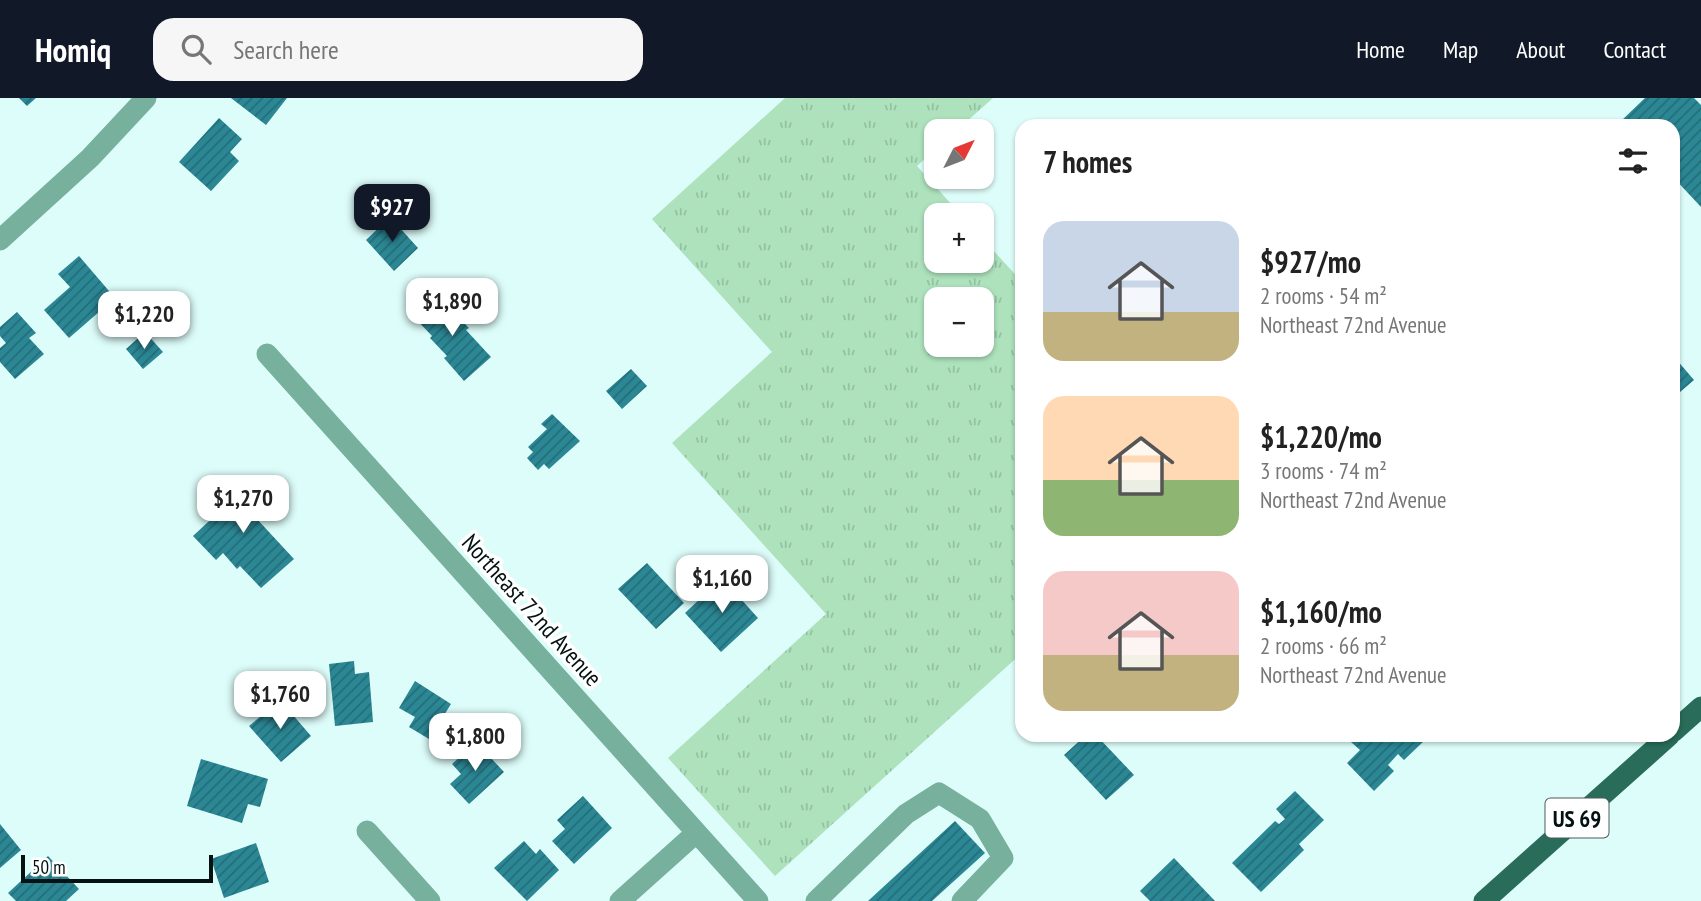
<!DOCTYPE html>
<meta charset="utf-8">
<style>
:root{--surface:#fff;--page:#f6f6f6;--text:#222;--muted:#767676;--accent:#111827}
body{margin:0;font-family:"PT Sans Narrow",sans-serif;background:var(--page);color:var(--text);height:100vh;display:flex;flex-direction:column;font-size:26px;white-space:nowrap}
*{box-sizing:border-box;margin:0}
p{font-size:23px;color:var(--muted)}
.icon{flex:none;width:38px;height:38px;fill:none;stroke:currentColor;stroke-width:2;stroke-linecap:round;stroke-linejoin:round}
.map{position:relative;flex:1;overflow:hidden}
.details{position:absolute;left:1015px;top:21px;width:665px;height:623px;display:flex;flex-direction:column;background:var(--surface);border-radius:21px;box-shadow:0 2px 5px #0004}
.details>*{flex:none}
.needle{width:46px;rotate:48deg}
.tools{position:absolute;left:924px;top:21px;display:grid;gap:14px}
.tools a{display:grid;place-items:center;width:70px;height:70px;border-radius:14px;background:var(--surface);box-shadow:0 2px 5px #0004;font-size:35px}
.scale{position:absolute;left:21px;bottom:18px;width:192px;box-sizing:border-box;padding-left:7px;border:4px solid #041211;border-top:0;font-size:19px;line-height:24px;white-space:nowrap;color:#041211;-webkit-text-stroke:5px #fff;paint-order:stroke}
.price{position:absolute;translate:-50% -60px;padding:0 16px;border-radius:14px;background:#fff;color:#222;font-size:23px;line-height:46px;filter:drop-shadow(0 2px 4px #0008)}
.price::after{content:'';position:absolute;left:50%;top:42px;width:21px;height:16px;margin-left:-10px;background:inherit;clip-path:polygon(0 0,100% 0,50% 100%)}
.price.selected{background:var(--accent);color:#fff}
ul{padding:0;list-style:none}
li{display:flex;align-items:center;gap:21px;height:175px;padding:0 28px}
li span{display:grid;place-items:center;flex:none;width:196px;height:140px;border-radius:21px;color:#555}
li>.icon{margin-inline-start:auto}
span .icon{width:84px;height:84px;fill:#fffc;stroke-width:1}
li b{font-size:30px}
h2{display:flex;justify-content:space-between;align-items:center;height:84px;padding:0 28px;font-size:30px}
header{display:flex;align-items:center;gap:42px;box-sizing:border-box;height:98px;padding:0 35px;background:var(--accent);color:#fff}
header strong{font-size:33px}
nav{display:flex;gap:38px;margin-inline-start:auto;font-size:24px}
.search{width:490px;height:63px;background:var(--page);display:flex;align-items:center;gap:18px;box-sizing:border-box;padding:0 24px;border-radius:21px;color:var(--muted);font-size:26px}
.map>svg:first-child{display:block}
.grass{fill:url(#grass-tufts);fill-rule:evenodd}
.building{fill:url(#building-hatch)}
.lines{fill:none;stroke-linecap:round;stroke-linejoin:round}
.minor{stroke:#77b09d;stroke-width:21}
.major{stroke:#296c59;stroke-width:21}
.labels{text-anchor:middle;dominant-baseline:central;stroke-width:7;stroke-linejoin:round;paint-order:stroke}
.shield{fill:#fff;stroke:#4f5958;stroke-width:2}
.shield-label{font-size:23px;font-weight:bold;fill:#041211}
.street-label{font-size:24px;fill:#041211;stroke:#fff}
</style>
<header>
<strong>Homiq</strong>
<div class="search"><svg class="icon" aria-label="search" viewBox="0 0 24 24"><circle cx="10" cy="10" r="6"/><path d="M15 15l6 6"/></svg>Search here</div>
<nav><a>Home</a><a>Map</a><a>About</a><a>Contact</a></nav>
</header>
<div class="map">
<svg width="1701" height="803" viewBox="0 0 1701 803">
<defs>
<pattern id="grass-tufts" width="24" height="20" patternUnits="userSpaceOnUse" patternTransform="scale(1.75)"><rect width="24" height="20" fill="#ade2bc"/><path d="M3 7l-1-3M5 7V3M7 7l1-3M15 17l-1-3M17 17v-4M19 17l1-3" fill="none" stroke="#93c1a1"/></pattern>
<pattern id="building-hatch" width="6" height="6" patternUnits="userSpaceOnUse" patternTransform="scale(1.75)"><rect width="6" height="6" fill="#2c8795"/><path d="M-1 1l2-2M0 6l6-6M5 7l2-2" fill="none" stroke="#236d78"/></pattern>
</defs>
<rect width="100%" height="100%" fill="#ddfdfa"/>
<path class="grass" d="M 785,0 L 993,0 L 956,33 L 936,33 L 936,51 L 917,68 L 961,117 L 936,117 L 936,163 L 982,163 L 982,140 L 1022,184 L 1022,555 L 775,778 L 668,660 L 826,516 L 672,345 L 772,254 L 652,121 ZM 936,201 L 982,201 L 982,247 L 936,247 Z"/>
<path class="building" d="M 19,0 L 36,0 L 27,8 Z
M 231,0 L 287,0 L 266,27 Z
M 1645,0 L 1694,0 L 1701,7 L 1701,109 L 1673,79 L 1673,28 L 1626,28 L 1621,23 Z
M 219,20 L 242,41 L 230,54 L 239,63 L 211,93 L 179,64 Z
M 390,119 L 418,150 L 394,173 L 366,142 Z
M 79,158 L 115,200 L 69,240 L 44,212 L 70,189 L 58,176 Z
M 436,197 L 469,230 L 466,232 L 491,259 L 464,283 L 444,260 L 447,258 L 430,240 L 432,238 L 413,218 Z
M 17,214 L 36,235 L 29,240 L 44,256 L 15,281 L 0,264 L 0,250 L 6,245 L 0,238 L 0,229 Z
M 145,234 L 163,254 L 143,271 L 126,251 Z
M 1676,261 L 1694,282 L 1673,300 L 1673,264 Z
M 631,271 L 647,288 L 622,311 L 606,293 Z
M 552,316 L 580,343 L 549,371 L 544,366 L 538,372 L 527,360 L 533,354 L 528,349 L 547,331 L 541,326 Z
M 236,379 L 245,388 L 247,386 L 268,409 L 256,420 L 294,461 L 261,490 L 240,468 L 237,471 L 223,455 L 216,462 L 193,438 L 222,411 L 212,400 Z
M 647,465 L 684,505 L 656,531 L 618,491 Z
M 722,480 L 758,520 L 721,554 L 685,515 Z
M 354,563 L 355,576 L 369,574 L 373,624 L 335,628 L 329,566 Z
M 415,583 L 451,606 L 429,641 L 409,629 L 415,619 L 399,610 Z
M 280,602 L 311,638 L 281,664 L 249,628 Z
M 1086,637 L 1096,637 L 1134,677 L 1106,702 L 1064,657 Z
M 1358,637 L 1361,637 L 1368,644 L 1375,637 L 1418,637 L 1424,643 L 1404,662 L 1398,656 L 1388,667 L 1394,673 L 1374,693 L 1347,665 L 1360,652 L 1351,644 Z
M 476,644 L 504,674 L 469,706 L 450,686 L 461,676 L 452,666 Z
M 201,661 L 268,681 L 260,709 L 248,706 L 242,725 L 187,708 Z
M 1295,693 L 1324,722 L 1299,746 L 1304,752 L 1261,794 L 1232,765 L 1275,723 L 1279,726 L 1285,721 L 1276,711 Z
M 583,698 L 612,730 L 574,766 L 552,743 L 565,731 L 557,722 Z
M 955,723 L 985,755 L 932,803 L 868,803 Z
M 0,726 L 21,752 L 0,770 Z
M 524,743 L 536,756 L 540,751 L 559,772 L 527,803 L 494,770 Z
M 256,745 L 269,784 L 224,800 L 211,761 Z
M 48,758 L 79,791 L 66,803 L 16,803 L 8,795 Z
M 1174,760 L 1215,803 L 1150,803 L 1140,793 Z"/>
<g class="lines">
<path class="minor" d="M 0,142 L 90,60 L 146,0
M 267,256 L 758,803
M 367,733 L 430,803
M 620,803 L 696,735
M 816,803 L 906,716 L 939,695 L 980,721 L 1003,760 L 962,803"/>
<path class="major" d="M 1673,634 L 1701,609
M 1484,803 L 1670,637"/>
</g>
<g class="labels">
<rect class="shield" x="1545.5" y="700.5" width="63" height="39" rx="5"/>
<g class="shield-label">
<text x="1577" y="720">US 69</text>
</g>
<g class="street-label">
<text transform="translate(532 512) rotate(48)">Northeast 72nd Avenue</text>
</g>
</g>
</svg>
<div class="tools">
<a><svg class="needle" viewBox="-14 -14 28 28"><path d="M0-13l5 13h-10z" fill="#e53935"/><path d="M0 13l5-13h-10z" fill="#767676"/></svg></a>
<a>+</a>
<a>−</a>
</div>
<div class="scale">50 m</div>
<b class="price selected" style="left:392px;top:146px">$927</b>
<b class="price" style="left:452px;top:240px">$1,890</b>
<b class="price" style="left:144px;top:253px">$1,220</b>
<b class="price" style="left:243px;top:437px">$1,270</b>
<b class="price" style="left:722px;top:517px">$1,160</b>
<b class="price" style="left:280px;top:633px">$1,760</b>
<b class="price" style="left:475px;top:675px">$1,800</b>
<section class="details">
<h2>7 homes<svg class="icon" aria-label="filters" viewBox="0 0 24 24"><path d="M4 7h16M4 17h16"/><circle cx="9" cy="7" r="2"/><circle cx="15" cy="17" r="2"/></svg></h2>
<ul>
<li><span style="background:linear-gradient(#c9d6e8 65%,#c2b280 0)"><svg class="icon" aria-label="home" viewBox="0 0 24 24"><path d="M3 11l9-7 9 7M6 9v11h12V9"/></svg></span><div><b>$927/mo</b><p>2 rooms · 54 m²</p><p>Northeast 72nd Avenue</p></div></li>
<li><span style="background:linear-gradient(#ffd9b3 60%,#8fb573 0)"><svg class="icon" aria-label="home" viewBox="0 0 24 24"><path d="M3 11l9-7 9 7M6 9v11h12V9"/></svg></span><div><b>$1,220/mo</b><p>3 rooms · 74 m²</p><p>Northeast 72nd Avenue</p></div></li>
<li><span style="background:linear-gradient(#f6c9c9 60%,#c2b280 0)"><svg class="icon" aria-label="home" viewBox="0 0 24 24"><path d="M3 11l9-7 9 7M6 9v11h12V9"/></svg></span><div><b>$1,160/mo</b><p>2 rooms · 66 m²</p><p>Northeast 72nd Avenue</p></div></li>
</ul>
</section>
</div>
